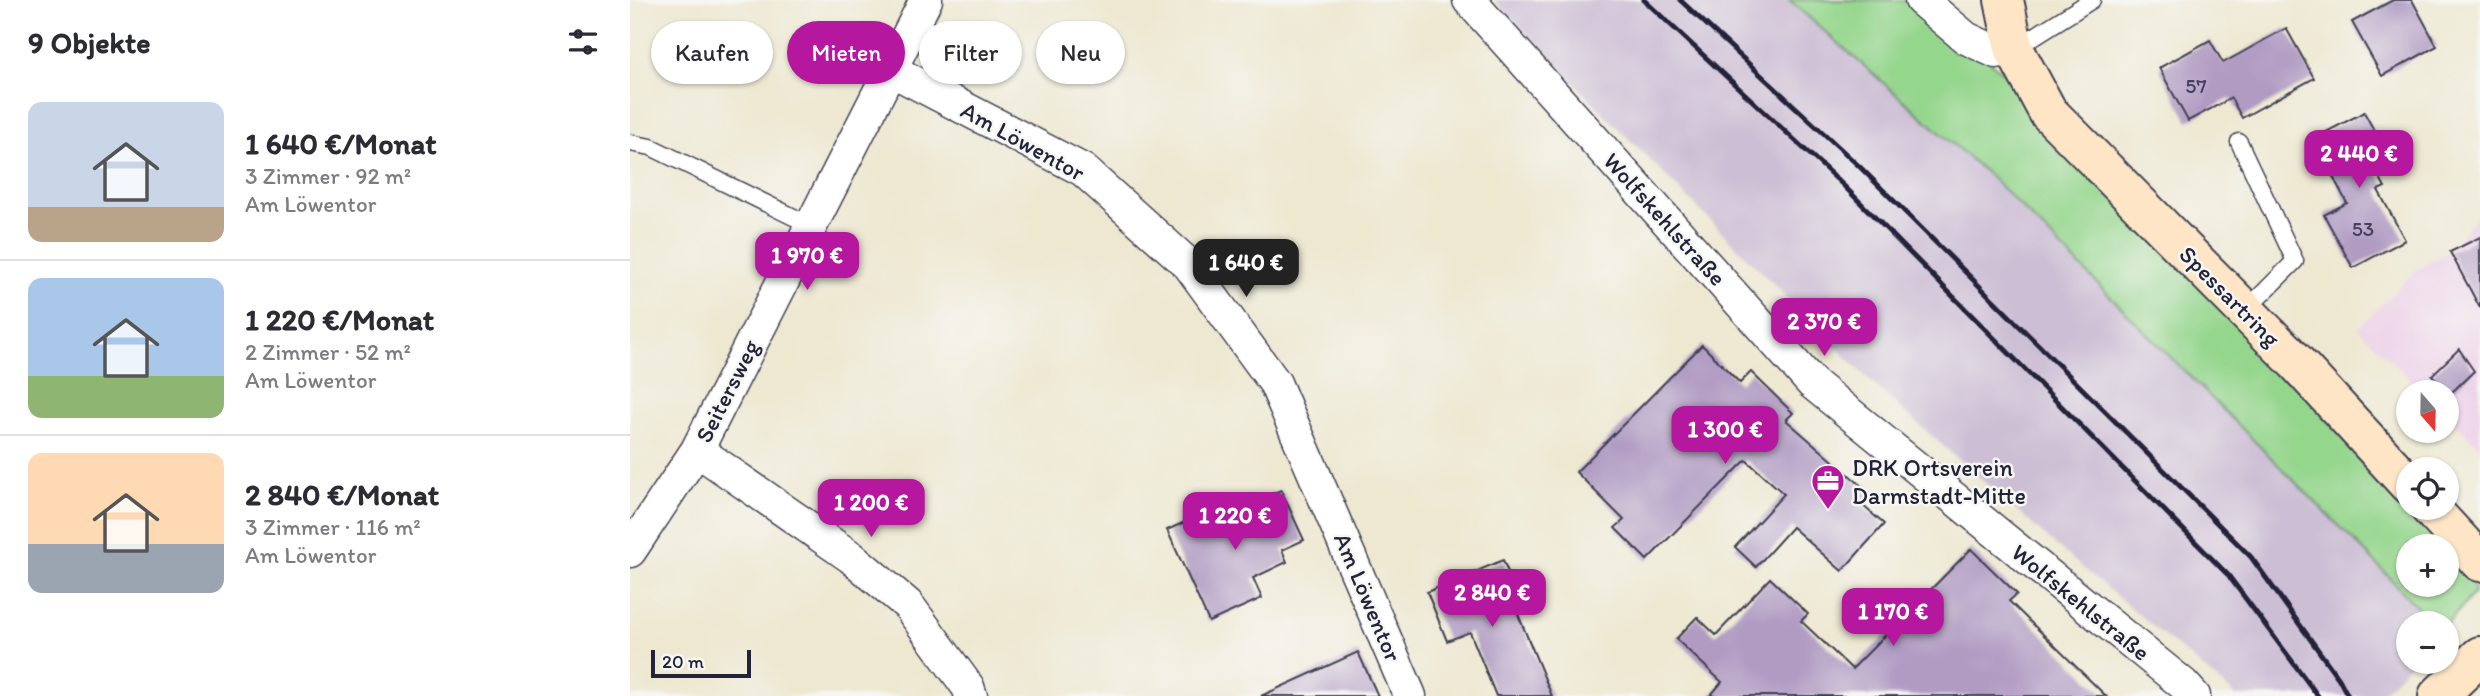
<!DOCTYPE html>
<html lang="de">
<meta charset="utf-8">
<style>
:root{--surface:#fff;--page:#f7f7f7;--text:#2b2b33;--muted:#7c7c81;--line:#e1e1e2;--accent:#b5179e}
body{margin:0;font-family:Itim,sans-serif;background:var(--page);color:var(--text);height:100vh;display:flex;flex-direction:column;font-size:26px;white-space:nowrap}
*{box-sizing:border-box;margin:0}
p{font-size:23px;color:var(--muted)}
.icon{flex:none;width:38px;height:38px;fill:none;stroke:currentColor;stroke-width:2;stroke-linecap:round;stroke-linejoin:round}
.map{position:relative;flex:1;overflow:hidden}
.details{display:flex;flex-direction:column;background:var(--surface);width:630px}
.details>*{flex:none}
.hud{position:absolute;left:21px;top:21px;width:665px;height:63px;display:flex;gap:14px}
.needle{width:46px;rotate:160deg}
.buttons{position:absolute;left:1766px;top:380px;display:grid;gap:14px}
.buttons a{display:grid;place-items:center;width:63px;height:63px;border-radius:50%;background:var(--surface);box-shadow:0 2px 5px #0004;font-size:35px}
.scale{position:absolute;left:21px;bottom:18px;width:100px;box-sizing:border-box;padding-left:7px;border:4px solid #22223b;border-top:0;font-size:19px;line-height:24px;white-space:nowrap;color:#22223b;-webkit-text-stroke:5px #f6f6f2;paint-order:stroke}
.price{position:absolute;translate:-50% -60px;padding:0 16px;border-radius:14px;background:var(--accent);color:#fff;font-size:23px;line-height:46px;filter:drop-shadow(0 2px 4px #0008)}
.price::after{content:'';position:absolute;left:50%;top:42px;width:21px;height:16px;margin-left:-10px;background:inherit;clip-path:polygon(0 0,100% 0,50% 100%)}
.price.active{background:#222;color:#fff}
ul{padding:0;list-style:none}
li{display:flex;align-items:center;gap:21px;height:175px;padding:0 28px}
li+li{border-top:2px solid var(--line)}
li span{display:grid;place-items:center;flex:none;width:196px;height:140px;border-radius:14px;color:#555}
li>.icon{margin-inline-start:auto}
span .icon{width:84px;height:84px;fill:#fffc;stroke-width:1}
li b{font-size:30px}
h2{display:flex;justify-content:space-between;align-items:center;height:84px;padding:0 28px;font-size:30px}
.chip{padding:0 24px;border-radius:32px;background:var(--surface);box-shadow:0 2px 5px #0004;font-size:24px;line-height:63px}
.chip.active{background:var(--accent);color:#fff}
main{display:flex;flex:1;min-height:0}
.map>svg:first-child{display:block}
.built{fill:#edd0e9}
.industrial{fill:#ccbed4}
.green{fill:#95d68d;stroke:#5c7c64;stroke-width:2}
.building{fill:#b09bc3}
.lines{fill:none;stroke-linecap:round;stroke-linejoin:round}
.lane-casing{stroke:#414052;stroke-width:19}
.street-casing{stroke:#414052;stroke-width:35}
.secondary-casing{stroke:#414052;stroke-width:42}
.lane{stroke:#fff;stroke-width:16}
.street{stroke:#fff;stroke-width:32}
.secondary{stroke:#fde5c5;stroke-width:38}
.rail{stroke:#22223b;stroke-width:5}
.labels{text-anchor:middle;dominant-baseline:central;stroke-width:5;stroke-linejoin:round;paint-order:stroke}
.number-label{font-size:21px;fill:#46405d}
.street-label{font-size:24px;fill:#22223b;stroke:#f6f6f2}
.poi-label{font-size:24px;fill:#22223b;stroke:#f6f6f2;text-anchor:start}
</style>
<main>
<section class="details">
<h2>9 Objekte<svg class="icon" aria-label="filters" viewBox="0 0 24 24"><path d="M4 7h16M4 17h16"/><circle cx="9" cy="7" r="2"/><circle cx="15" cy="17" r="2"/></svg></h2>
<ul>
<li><span style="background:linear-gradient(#c9d6e8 75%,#b9a48a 0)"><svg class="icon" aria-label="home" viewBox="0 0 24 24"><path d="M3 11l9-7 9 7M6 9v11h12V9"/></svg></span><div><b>1 640 €/Monat</b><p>3 Zimmer · 92 m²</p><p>Am Löwentor</p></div></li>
<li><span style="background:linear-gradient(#a9c7e8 70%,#8fb573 0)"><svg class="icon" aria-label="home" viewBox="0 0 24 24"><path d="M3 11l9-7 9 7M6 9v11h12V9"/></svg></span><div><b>1 220 €/Monat</b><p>2 Zimmer · 52 m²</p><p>Am Löwentor</p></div></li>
<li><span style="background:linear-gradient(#ffd9b3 65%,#9aa5b1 0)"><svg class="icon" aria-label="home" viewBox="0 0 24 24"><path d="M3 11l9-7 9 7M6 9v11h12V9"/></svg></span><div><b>2 840 €/Monat</b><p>3 Zimmer · 116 m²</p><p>Am Löwentor</p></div></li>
</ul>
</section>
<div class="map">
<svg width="1850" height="696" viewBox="0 0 1850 696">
<rect width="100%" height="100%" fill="#f6f6f2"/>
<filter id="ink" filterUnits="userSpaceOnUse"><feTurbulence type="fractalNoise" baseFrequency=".0143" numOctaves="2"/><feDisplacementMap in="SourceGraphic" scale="14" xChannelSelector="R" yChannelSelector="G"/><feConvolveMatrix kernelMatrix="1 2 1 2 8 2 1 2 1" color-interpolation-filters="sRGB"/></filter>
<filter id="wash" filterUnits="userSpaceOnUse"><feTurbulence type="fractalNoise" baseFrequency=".00686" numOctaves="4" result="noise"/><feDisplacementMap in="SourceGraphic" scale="28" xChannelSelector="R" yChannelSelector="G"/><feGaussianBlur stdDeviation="1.57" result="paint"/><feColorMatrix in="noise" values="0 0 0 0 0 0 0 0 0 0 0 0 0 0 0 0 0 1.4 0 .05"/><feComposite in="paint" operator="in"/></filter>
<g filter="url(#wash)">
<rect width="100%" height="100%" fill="#eee8d1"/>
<path class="built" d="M 1850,212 L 1850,448 L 1817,415 L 1816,392 L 1793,392 L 1728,328 L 1786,270 L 1817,253 Z"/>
<path class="industrial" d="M 864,0 L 1176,0 L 1372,173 L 1778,584 L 1826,615 L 1817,624 L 1778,623 L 1778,662 L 1781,662 L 1749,696 L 1606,696 L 1423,543 L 1241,382 L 984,124 Z"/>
<path class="green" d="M 1159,0 L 1291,0 L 1418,112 L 1778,502 L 1778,508 L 1782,508 L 1813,546 L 1778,546 L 1778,584 L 1816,584 L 1817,551 L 1843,584 L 1845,592 L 1817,624 L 1802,623 L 1742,559 L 1363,179 Z"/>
<g id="blocks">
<path class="building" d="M 1763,0 L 1782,0 L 1807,46 L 1752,76 L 1722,22 Z
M 1656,28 L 1684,78 L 1612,118 L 1601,98 L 1558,121 L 1529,68 L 1580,40 L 1593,63 Z
M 1734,112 L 1762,163 L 1746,171 L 1755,187 L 1748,190 L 1775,240 L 1723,268 L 1694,215 L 1717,203 L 1683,139 Z
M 1850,237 L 1850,308 L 1820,252 Z
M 1072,345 L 1110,383 L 1121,372 L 1163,413 L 1156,420 L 1241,494 L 1232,505 L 1254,524 L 1212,571 L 1162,527 L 1126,567 L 1105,547 L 1154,494 L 1116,460 L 1017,560 L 985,528 L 994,520 L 946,472 Z
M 1829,349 L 1844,371 L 1819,395 L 1802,375 Z
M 651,490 L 674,540 L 652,550 L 657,562 L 623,578 L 632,598 L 579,622 L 537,530 L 579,511 L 583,520 Z
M 1341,549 L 1387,594 L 1379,601 L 1476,696 L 1080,696 L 1092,682 L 1046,639 L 1067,617 L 1086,635 L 1140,578 L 1178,614 L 1171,621 L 1222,669 Z
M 873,560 L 893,609 L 887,612 L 922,696 L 866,696 L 840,632 L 817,641 L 797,592 Z
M 728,652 L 748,696 L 631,696 Z"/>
</g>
</g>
<g filter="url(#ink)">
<use href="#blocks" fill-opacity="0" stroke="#414052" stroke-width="2"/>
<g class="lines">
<defs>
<path id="lane" d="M 1384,49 L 1462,0
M 1609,142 L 1665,261 L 1615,311
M 0,143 L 21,147 L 182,226"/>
<path id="street" d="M 839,0 L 1182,383 L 1553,684 L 1564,696
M 1291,0 L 1336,38 L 1366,52 L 1384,49
M 261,70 L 453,170 L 559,265 L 645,383 L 780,696
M 67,450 L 221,557 L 278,605 L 338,687 L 341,696
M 0,551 L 67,450 L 296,0"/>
<path id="secondary" d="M 1374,0 L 1384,49 L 1418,112 L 1666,362 L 1778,484
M 1800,508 L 1850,562
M 1808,696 L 1850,656"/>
</defs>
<use href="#lane" class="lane-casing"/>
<use href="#street" class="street-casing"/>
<use href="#secondary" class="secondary-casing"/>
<use href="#lane" class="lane"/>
<use href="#street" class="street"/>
<use href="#secondary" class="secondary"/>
<path class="rail" d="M 1014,0 L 1214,186 L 1598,575 L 1688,696
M 1050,0 L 1230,167 L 1621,557 L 1709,679 L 1718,696"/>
</g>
</g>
<defs>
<symbol id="office-pin" viewBox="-11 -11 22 30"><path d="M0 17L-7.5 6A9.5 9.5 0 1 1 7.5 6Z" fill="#b5179e" stroke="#f6f6f2"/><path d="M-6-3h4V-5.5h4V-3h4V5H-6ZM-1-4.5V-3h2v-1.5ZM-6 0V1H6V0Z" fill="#fff"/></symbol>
</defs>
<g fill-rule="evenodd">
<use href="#office-pin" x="1179" y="462" width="38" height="52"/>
</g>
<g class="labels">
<g class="number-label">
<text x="1566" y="85">57</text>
<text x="1733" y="228">53</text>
</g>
<g class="street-label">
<text transform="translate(393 141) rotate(29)">Am Löwentor</text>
<text transform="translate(1035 219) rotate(48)">Wolfskehlstraße</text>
<text transform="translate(1600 296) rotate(45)">Spessartring</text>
<text transform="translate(97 391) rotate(-63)">Seitersweg</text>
<text transform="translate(738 597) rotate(67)">Am Löwentor</text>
<text transform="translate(1451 602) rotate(39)">Wolfskehlstraße</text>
</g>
<g class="poi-label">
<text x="1222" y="467">DRK Ortsverein<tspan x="1222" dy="28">Darmstadt-Mitte</tspan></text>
</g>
</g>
</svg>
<div class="buttons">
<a><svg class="needle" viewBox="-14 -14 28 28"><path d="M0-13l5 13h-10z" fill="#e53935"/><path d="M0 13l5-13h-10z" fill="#7c7c81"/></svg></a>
<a><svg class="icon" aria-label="locate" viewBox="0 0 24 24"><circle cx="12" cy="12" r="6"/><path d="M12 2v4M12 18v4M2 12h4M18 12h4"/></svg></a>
<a>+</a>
<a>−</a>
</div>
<div class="scale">20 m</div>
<b class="price" style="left:1729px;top:190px">2 440 €</b>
<b class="price" style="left:177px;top:292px">1 970 €</b>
<b class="price active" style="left:616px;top:299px">1 640 €</b>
<b class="price" style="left:1194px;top:358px">2 370 €</b>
<b class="price" style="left:1095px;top:466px">1 300 €</b>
<b class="price" style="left:241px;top:539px">1 200 €</b>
<b class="price" style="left:605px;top:552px">1 220 €</b>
<b class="price" style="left:862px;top:629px">2 840 €</b>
<b class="price" style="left:1263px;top:648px">1 170 €</b>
<div class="hud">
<a class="chip">Kaufen</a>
<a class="chip active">Mieten</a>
<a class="chip">Filter</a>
<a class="chip">Neu</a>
</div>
</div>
</main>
